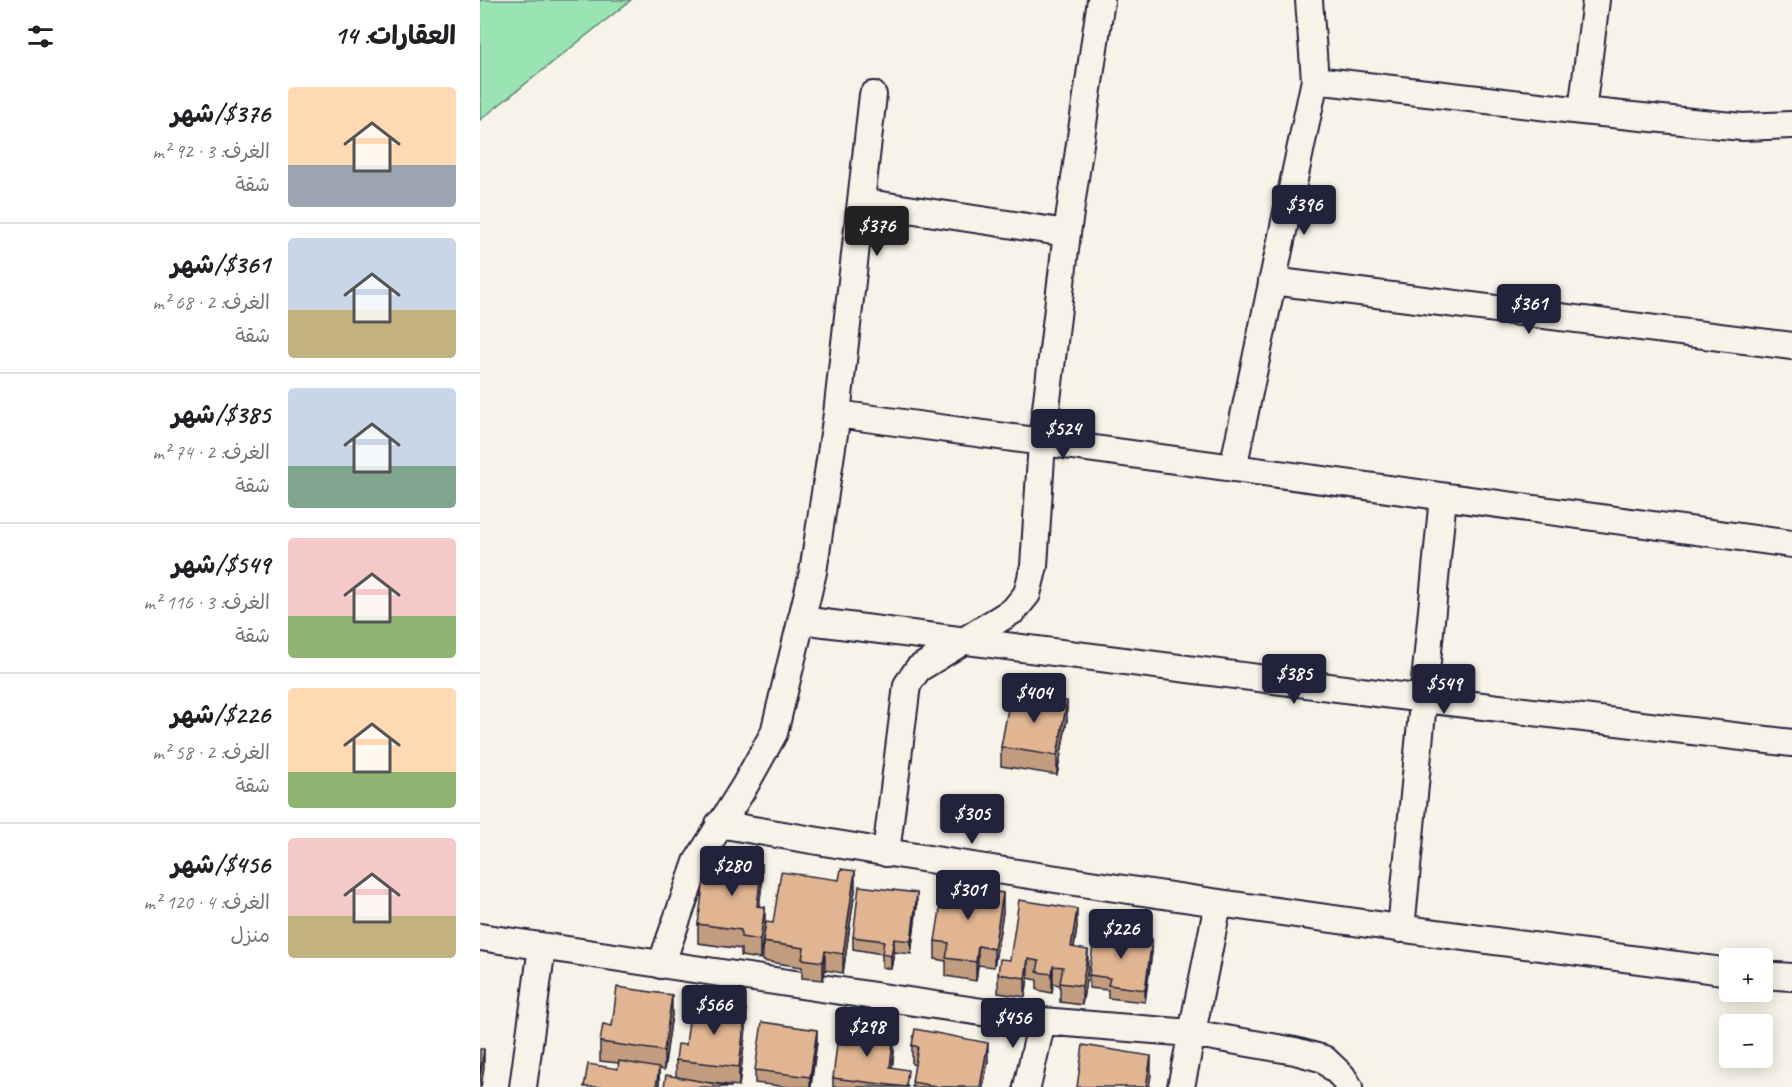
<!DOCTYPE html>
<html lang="ar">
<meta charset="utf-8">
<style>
:root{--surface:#fff;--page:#f2f2f2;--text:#202124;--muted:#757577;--line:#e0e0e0;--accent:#22223b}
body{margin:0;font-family:Caveat,"Playpen Sans Arabic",sans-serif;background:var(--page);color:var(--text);direction:rtl;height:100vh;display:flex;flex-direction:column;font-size:22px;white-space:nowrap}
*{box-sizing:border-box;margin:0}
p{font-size:20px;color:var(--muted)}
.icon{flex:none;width:33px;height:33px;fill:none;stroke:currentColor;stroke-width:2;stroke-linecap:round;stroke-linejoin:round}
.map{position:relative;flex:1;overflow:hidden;direction:ltr}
.panel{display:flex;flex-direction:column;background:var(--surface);width:480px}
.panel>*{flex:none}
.tools{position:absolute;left:1239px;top:948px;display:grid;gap:12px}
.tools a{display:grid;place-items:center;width:54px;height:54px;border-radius:6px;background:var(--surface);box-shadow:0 3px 15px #0003;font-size:30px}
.price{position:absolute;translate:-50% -51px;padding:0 14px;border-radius:6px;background:var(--accent);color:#fff;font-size:20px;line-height:39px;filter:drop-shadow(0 2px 3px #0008)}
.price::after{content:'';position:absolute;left:50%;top:36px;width:18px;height:14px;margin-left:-9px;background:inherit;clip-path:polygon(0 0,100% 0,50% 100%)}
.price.current{background:#222;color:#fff}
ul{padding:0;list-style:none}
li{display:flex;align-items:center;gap:18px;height:150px;padding:0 24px}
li+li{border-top:2px solid var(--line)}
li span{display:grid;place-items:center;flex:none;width:168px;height:120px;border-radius:6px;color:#555}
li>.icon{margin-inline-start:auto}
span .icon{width:72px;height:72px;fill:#fffc;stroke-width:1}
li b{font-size:26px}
h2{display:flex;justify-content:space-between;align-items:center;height:72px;padding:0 24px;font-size:26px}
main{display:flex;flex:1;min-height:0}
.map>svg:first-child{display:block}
.green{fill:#9ae4b3;stroke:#5e8377;stroke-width:1.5}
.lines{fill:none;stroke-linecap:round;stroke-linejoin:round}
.minor-casing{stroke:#22223b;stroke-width:30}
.minor{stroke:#f7f3e8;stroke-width:26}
.wall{fill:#c29c7e;stroke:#22223b;stroke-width:1.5}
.shaded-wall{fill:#9e7f66;stroke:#22223b;stroke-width:1.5}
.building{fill:#e1b592;stroke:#22223b;stroke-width:1.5}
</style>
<main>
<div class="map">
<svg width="1312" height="1087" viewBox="0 0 1312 1087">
<rect width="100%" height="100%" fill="#f7f3e8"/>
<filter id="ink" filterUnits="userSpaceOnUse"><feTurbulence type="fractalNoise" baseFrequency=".0167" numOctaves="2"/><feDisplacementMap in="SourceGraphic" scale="12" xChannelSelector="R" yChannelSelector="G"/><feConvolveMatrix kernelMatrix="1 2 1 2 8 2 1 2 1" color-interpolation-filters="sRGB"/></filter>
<g filter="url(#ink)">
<path class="green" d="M 0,0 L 151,0 L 0,120 Z"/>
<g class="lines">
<defs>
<path id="minor" d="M 835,80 L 1102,111 L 1262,127 L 1312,125
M 1102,111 L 1116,0
M 381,202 L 587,233
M 792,281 L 1312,346
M 357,414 L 393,95
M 753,468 L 835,80 L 829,0
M 321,620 L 944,699 L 1312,743
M 239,824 C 574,883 912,928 1250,972
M 406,853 L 427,685 L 438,669 L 534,610 L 547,594 L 554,566 L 562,442 L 587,233 L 621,0
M 921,929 L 963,497
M 0,937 L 562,1021 L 711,1033 L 815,1051 L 844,1059 L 862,1076 L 869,1087
M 181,965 L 217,862 L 264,787 L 294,733 L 333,572 L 357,414 L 1312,544
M 1282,975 L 1312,977
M 43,1087 L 62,947
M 547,1087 L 562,1021
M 701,1087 L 738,904"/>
</defs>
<use href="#minor" class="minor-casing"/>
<use href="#minor" class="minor"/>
</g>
<path class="wall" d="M 587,720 L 577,775 L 521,766 L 521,747 Z
M 282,883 L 279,906 L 285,926 L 280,959 L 261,956 L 261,949 L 218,943 L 218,924 Z
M 375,890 L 363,973 L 345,970 L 343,980 L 322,978 L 322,967 L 283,961 L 283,942 L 293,923 Z
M 437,906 L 431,954 L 414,952 L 411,969 L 402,967 L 402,954 L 373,949 L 373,937 Z
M 523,912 L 514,967 L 498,965 L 496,981 L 466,976 L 466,961 L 455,959 L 455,941 Z
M 597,927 L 594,948 L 608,968 L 602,1005 L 580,1002 L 580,985 L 573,984 L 572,993 L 557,990 L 557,980 L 548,978 L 545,997 L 518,993 L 518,974 Z
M 672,952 L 665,1002 L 628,998 L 628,990 L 609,988 L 609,975 Z
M 192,1014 L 184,1070 L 179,1069 L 179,1087 L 139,1063 L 120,1061 L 120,1042 L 132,1026 Z
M 266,1028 L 259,1086 L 221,1082 L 196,1077 L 196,1060 L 206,1045 Z
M 337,1042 L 331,1087 L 308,1087 L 275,1083 L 275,1070 Z
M 432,1045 L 508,1061 L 503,1087 L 432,1087 L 435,1065 L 432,1064 Z
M 414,1052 L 412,1068 L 428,1087 L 353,1087 L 353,1078 Z"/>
<path class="shaded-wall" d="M 587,701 L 587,720 L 577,775 L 577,756 Z
M 282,864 L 282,883 L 277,925 L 277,906 Z
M 375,871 L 375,890 L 363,973 L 363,954 Z
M 437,893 L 437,906 L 431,954 L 431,941 Z
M 523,893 L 523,912 L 514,967 L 514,949 Z
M 285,907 L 285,926 L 280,959 L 280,940 Z
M 597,909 L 597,927 L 591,966 L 591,947 Z
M 414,939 L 414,952 L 411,969 L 411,956 Z
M 672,939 L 672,952 L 665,1002 L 665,990 Z
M 498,946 L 498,965 L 496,981 L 496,962 Z
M 608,950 L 608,968 L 602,1005 L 602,986 Z
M 345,951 L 345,970 L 343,980 L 343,962 Z
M 548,959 L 548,978 L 545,997 L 545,978 Z
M 573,966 L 573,984 L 572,993 L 572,974 Z
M 192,995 L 192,1014 L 184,1070 L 184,1051 Z
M 266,1009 L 266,1028 L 259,1086 L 259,1067 Z
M 337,1030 L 337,1042 L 330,1087 L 330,1077 Z
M 414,1034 L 414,1052 L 410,1086 L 410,1067 Z
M 508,1043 L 508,1061 L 503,1087 L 500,1087 Z
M 4,1049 L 4,1068 L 1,1087 L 0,1087 L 0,1076 Z
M 671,1056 L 671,1075 L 669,1087 L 666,1087 Z
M 179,1068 L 179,1087 L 176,1087 Z"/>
<path class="building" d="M 531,692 L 587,701 L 577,756 L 521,747 Z
M 227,857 L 282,864 L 277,906 L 285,907 L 280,940 L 261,937 L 261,930 L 218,924 Z
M 361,869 L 375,871 L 363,954 L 345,951 L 343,962 L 322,959 L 324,948 L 283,942 L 286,922 L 293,923 L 301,872 L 359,880 Z
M 464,884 L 523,893 L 514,949 L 498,946 L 496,962 L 466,958 L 469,943 L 455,941 Z
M 379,886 L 437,893 L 431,941 L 414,939 L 411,956 L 402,954 L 404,941 L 373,937 Z
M 539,900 L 597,909 L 591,947 L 608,950 L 602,986 L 580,983 L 583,967 L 573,966 L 572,974 L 557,972 L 559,961 L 548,959 L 545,978 L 518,974 L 520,959 L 530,960 Z
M 615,931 L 672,939 L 665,990 L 628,985 L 630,978 L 609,975 Z
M 137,987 L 192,995 L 184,1051 L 120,1042 L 123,1024 L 132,1026 Z
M 211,1003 L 266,1009 L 259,1067 L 196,1060 L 198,1044 L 206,1045 Z
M 282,1022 L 337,1030 L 330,1077 L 275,1070 Z
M 359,1027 L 414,1034 L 410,1067 L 428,1070 L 426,1087 L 353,1078 Z
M 435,1029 L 508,1043 L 500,1087 L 460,1087 L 432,1082 L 438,1047 L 432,1045 Z
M 603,1045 L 671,1056 L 666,1087 L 597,1087 Z
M 0,1049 L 4,1049 L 0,1076 Z
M 139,1061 L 179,1068 L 176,1087 L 104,1087 L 108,1064 L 138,1069 Z
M 186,1075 L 252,1087 L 184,1087 Z"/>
</g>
</svg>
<div class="tools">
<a>+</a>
<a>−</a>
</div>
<b class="price" style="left:824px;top:236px">$396</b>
<b class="price current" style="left:397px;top:257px">$376</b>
<b class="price" style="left:1049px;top:335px">$361</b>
<b class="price" style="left:583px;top:460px">$524</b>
<b class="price" style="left:814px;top:705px">$385</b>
<b class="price" style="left:964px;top:715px">$549</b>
<b class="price" style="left:554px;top:724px">$404</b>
<b class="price" style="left:492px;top:845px">$305</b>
<b class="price" style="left:252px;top:897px">$280</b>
<b class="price" style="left:488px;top:921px">$301</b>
<b class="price" style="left:641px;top:960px">$226</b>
<b class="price" style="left:234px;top:1036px">$566</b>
<b class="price" style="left:533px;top:1049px">$456</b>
<b class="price" style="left:387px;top:1058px">$298</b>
</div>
<section class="panel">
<h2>العقارات: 14<svg class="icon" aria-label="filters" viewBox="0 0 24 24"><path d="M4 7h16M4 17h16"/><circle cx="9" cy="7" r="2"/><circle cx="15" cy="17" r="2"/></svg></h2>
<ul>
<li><span style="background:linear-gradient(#ffd9b3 65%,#9aa5b1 0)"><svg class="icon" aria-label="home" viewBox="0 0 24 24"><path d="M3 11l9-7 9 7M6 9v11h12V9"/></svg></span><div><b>$376/شهر</b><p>الغرف: 3 · 92 m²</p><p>شقة</p></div></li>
<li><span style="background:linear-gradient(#c9d6e8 60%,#c2b280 0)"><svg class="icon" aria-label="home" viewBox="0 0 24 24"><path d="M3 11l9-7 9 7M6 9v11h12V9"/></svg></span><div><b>$361/شهر</b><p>الغرف: 2 · 68 m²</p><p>شقة</p></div></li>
<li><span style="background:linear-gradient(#c9d6e8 65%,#7fa58c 0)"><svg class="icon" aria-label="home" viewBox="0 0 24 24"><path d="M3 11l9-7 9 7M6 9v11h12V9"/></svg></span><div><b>$385/شهر</b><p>الغرف: 2 · 74 m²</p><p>شقة</p></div></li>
<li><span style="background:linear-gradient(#f6c9c9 65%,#8fb573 0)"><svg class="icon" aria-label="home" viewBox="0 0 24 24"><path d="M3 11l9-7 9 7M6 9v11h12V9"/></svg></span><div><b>$549/شهر</b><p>الغرف: 3 · 116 m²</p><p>شقة</p></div></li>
<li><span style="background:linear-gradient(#ffd9b3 70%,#8fb573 0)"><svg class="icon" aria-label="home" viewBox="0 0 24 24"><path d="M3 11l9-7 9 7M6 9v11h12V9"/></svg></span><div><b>$226/شهر</b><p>الغرف: 2 · 58 m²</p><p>شقة</p></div></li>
<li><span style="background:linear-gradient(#f6c9c9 65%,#c2b280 0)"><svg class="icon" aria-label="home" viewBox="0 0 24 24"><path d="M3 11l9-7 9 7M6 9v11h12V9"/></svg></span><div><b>$456/شهر</b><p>الغرف: 4 · 120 m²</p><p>منزل</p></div></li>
</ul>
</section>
</main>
